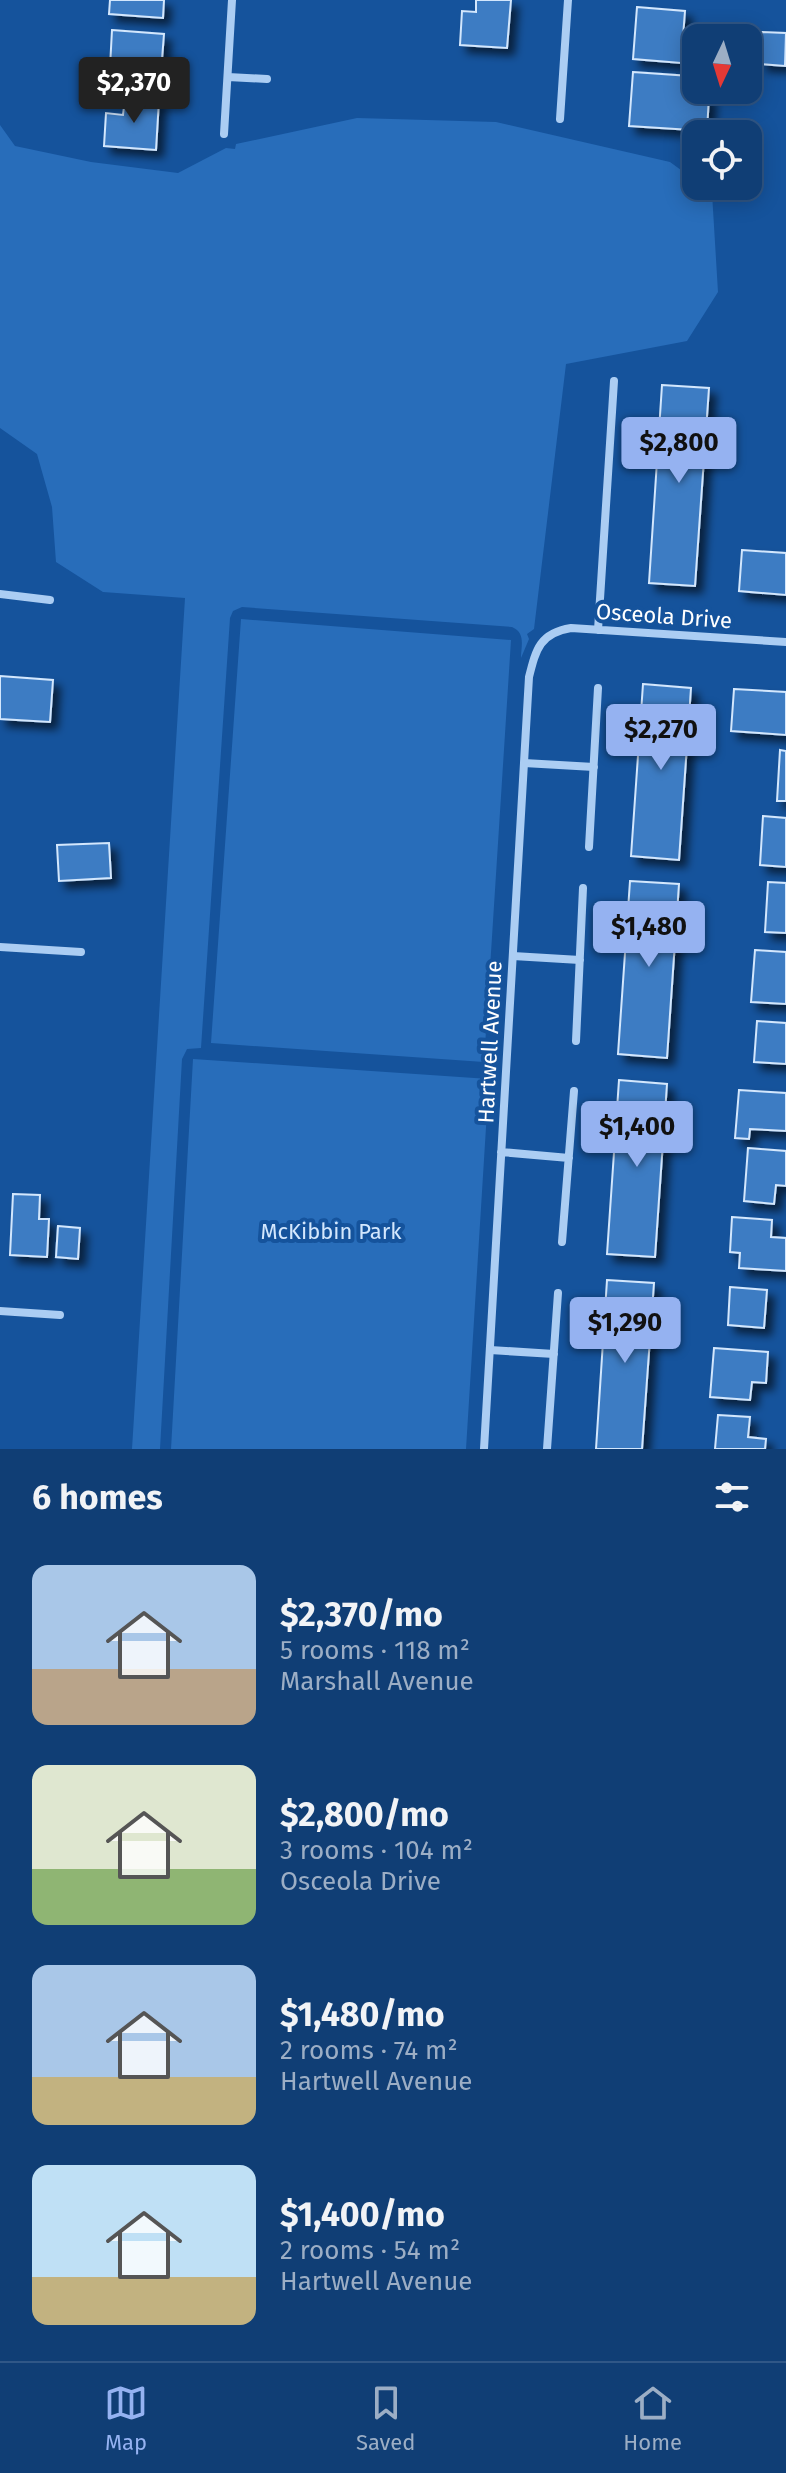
<!DOCTYPE html>
<meta charset="utf-8">
<style>
:root{--surface:#103e75;--page:#19457a;--text:#f1f3f6;--muted:#9caec5;--line:#305787;--accent:#95b2f1}
body{margin:0;font-family:"Fira Sans",sans-serif;background:var(--page);color:var(--text);height:100vh;display:flex;flex-direction:column;font-size:30px;white-space:nowrap}
*{box-sizing:border-box;margin:0}
p{font-size:26px;color:var(--muted)}
.icon{flex:none;width:44px;height:44px;fill:none;stroke:currentColor;stroke-width:2;stroke-linecap:round;stroke-linejoin:round}
.map{position:relative;height:1449px;overflow:hidden}
.panel{display:flex;flex-direction:column;background:var(--surface);flex:1}
.panel>*{flex:none}
.needle{width:52px;rotate:184deg}
.tools{position:absolute;left:682px;top:24px;display:grid;gap:16px}
.tools a{display:grid;place-items:center;width:80px;height:80px;border-radius:16px;background:var(--surface);box-shadow:0 4px 20px #0003,0 0 0 2px var(--line);font-size:40px}
.price{position:absolute;translate:-50% -68px;padding:0 18px;border-radius:8px;background:var(--accent);color:#111;font-size:26px;line-height:52px;filter:drop-shadow(0 2px 4px #0008)}
.price::after{content:'';position:absolute;left:50%;top:48px;width:24px;height:18px;margin-left:-12px;background:inherit;clip-path:polygon(0 0,100% 0,50% 100%)}
.price.active{background:#222;color:#fff}
ul{padding:0;list-style:none}
li{display:flex;align-items:center;gap:24px;height:200px;padding:0 32px}
li span{display:grid;place-items:center;flex:none;width:224px;height:160px;border-radius:16px;color:#555}
li>.icon{margin-inline-start:auto}
span .icon{width:96px;height:96px;fill:#fffc;stroke-width:1}
li b{font-size:34px}
h2{display:flex;justify-content:space-between;align-items:center;height:96px;padding:0 32px;font-size:34px}
.dock{display:flex;justify-content:space-around;align-items:center;height:112px;border-top:2px solid var(--line);background:var(--surface);font-size:22px;color:var(--muted)}
.dock a{display:grid;justify-items:center;gap:4px}
.dock .active{color:var(--accent)}
.map>svg:first-child{display:block}
.green{fill:#286dba}
.building{fill:#3e7cc3;stroke:#d3e7fd;stroke-width:2;filter:url(#shadow)}
.lines{fill:none;stroke-linecap:round;stroke-linejoin:round}
.street{stroke:#abcdf3;stroke-width:8}
.labels{text-anchor:middle;dominant-baseline:central;stroke-width:8;stroke-linejoin:round;paint-order:stroke}
.street-label{font-size:22px;fill:#fff;stroke:#15539c}
.park-label{font-size:22px;fill:#d3e7fd;stroke:#15539c}
</style>
<div class="map">
<svg width="786" height="1449" viewBox="0 0 786 1449">
<defs>
<filter id="shadow"><feDropShadow dx="7" dy="7" stdDeviation="4" flood-color="#0009"/></filter>
</defs>
<rect width="100%" height="100%" fill="#15539c"/>
<path class="green" d="M 357,118 L 496,122 L 670,162 L 696,181 L 696,186 L 702,186 L 712,193 L 718,292 L 687,341 L 566,364 L 534,629 L 527,634 L 529,639 L 521,658 C 521,646 526,633 512,627 L 242,607 L 233,611 L 230,618 L 201,1048 L 187,1049 L 182,1059 L 160,1449 L 132,1449 L 185,598 L 103,592 L 56,562 L 52,507 L 37,454 L 0,428 L 0,125 L 15,146 L 91,162 L 178,173 L 226,148 L 235,149 L 236,144 Z
M 241,619 L 511,640 L 484,1062 L 211,1043 Z
M 193,1059 L 489,1079 L 466,1449 L 171,1449 Z"/>
<path class="building" d="M 110,0 L 164,0 L 163,18 L 109,14 Z
M 476,0 L 511,0 L 507,48 L 460,45 L 462,11 L 476,12 Z
M 637,7 L 685,11 L 681,63 L 633,59 Z
M 112,30 L 164,34 L 160,85 L 115,82 L 116,67 L 110,67 Z
M 762,32 L 786,33 L 785,66 L 760,64 Z
M 633,72 L 690,76 L 689,95 L 709,96 L 707,131 L 629,126 Z
M 125,98 L 159,100 L 156,150 L 104,146 L 106,113 L 123,115 Z
M 662,385 L 709,388 L 695,586 L 649,583 Z
M 742,550 L 786,553 L 786,595 L 739,591 Z
M 0,676 L 53,680 L 50,722 L 0,719 Z
M 643,684 L 691,688 L 679,860 L 631,856 Z
M 734,689 L 786,692 L 786,735 L 731,731 Z
M 780,750 L 786,751 L 786,801 L 777,801 Z
M 763,816 L 786,818 L 786,867 L 760,865 Z
M 109,843 L 111,878 L 59,881 L 57,845 Z
M 630,881 L 679,884 L 667,1058 L 618,1054 Z
M 768,882 L 786,883 L 786,933 L 765,932 Z
M 755,950 L 786,952 L 786,1004 L 751,1002 Z
M 757,1021 L 786,1023 L 786,1064 L 754,1062 Z
M 619,1080 L 667,1084 L 655,1257 L 607,1254 Z
M 739,1090 L 786,1093 L 786,1131 L 750,1129 L 749,1139 L 735,1138 Z
M 748,1148 L 786,1151 L 786,1186 L 776,1185 L 774,1204 L 744,1201 Z
M 13,1194 L 40,1195 L 39,1219 L 49,1219 L 47,1257 L 10,1255 Z
M 732,1217 L 772,1220 L 771,1237 L 786,1238 L 786,1271 L 739,1268 L 740,1253 L 730,1252 Z
M 58,1226 L 80,1228 L 78,1259 L 56,1257 Z
M 607,1280 L 654,1283 L 642,1449 L 596,1449 Z
M 730,1287 L 767,1290 L 764,1328 L 728,1325 Z
M 714,1348 L 768,1352 L 766,1383 L 752,1382 L 750,1400 L 710,1397 Z
M 718,1415 L 750,1417 L 748,1437 L 766,1439 L 765,1449 L 715,1449 Z"/>
<g class="lines">
<path class="street" d="M 228,77 L 267,79
M 560,119 L 568,0
M 224,134 L 232,0
M 0,594 L 50,600
M 598,630 L 614,381
M 524,763 L 594,767
M 589,847 L 598,688
M 0,947 L 81,952
M 513,956 L 580,960
M 576,1041 L 583,888
M 501,1152 L 569,1158
M 562,1242 L 574,1091
M 0,1311 L 60,1315
M 490,1350 L 554,1354
M 484,1449 L 529,677 C 536,649 540,633 571,628 L 786,642
M 547,1449 L 558,1293"/>
</g>
<g class="labels">
<g class="street-label">
<text transform="translate(664 616) rotate(4)">Osceola Drive</text>
<text transform="translate(490 1042) rotate(-87)">Hartwell Avenue</text>
</g>
<g class="park-label">
<text x="331" y="1231">McKibbin Park</text>
</g>
</g>
</svg>
<div class="tools">
<a><svg class="needle" viewBox="-14 -14 28 28"><path d="M0-13l5 13h-10z" fill="#e53935"/><path d="M0 13l5-13h-10z" fill="#9caec5"/></svg></a>
<a><svg class="icon" aria-label="locate" viewBox="0 0 24 24"><circle cx="12" cy="12" r="6"/><path d="M12 2v4M12 18v4M2 12h4M18 12h4"/></svg></a>
</div>
<b class="price active" style="left:134px;top:125px">$2,370</b>
<b class="price" style="left:679px;top:485px">$2,800</b>
<b class="price" style="left:661px;top:772px">$2,270</b>
<b class="price" style="left:649px;top:969px">$1,480</b>
<b class="price" style="left:637px;top:1169px">$1,400</b>
<b class="price" style="left:625px;top:1365px">$1,290</b>
</div>
<section class="panel">
<h2>6 homes<svg class="icon" aria-label="filters" viewBox="0 0 24 24"><path d="M4 7h16M4 17h16"/><circle cx="9" cy="7" r="2"/><circle cx="15" cy="17" r="2"/></svg></h2>
<ul>
<li><span style="background:linear-gradient(#a9c7e8 65%,#b9a48a 0)"><svg class="icon" aria-label="home" viewBox="0 0 24 24"><path d="M3 11l9-7 9 7M6 9v11h12V9"/></svg></span><div><b>$2,370/mo</b><p>5 rooms · 118 m²</p><p>Marshall Avenue</p></div></li>
<li><span style="background:linear-gradient(#dfe7d0 65%,#8fb573 0)"><svg class="icon" aria-label="home" viewBox="0 0 24 24"><path d="M3 11l9-7 9 7M6 9v11h12V9"/></svg></span><div><b>$2,800/mo</b><p>3 rooms · 104 m²</p><p>Osceola Drive</p></div></li>
<li><span style="background:linear-gradient(#a9c7e8 70%,#c2b280 0)"><svg class="icon" aria-label="home" viewBox="0 0 24 24"><path d="M3 11l9-7 9 7M6 9v11h12V9"/></svg></span><div><b>$1,480/mo</b><p>2 rooms · 74 m²</p><p>Hartwell Avenue</p></div></li>
<li><span style="background:linear-gradient(#bfe0f5 70%,#c2b280 0)"><svg class="icon" aria-label="home" viewBox="0 0 24 24"><path d="M3 11l9-7 9 7M6 9v11h12V9"/></svg></span><div><b>$1,400/mo</b><p>2 rooms · 54 m²</p><p>Hartwell Avenue</p></div></li>
</ul>
</section>
<nav class="dock">
<a class="active"><svg class="icon" aria-label="map" viewBox="0 0 24 24"><path d="M3 6l6-2 6 2 6-2v14l-6 2-6-2-6 2zM9 4v14M15 6v14"/></svg>Map</a>
<a><svg class="icon" aria-label="saved" viewBox="0 0 24 24"><path d="M7 4h10v16l-5-4-5 4z"/></svg>Saved</a>
<a><svg class="icon" aria-label="home" viewBox="0 0 24 24"><path d="M3 11l9-7 9 7M6 9v11h12V9"/></svg>Home</a>
</nav>
